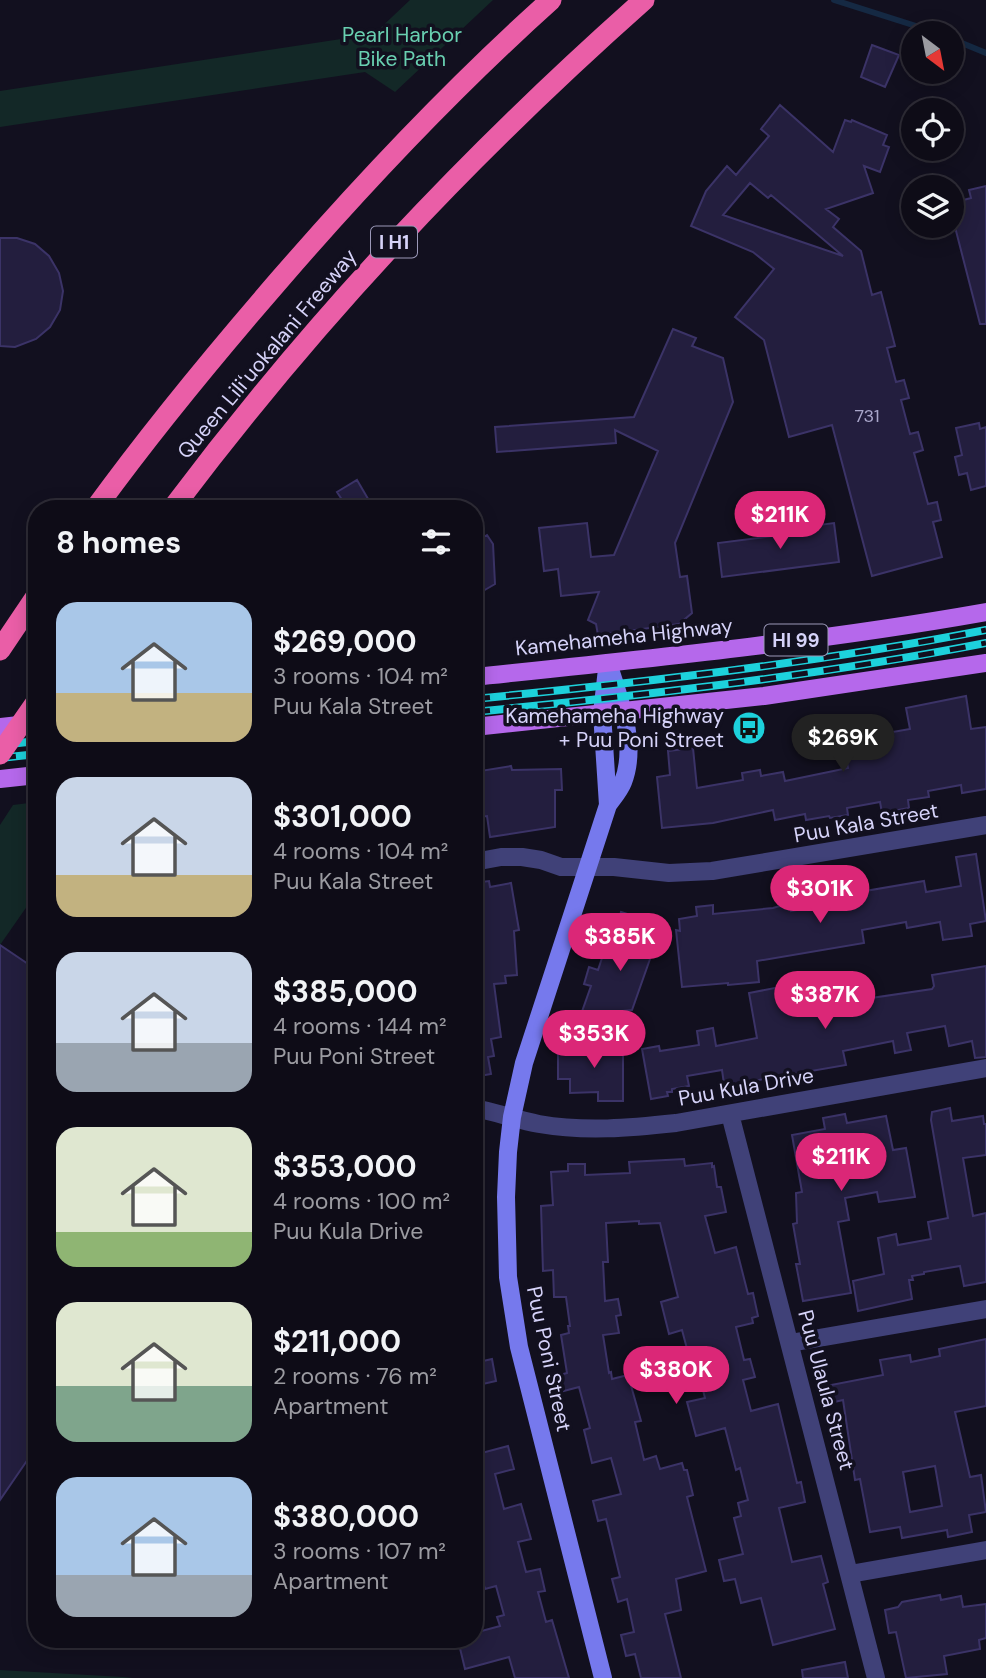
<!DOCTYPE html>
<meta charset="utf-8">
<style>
:root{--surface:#0e0c17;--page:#1c1a24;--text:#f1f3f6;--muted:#9b9ba1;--line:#2e2c36;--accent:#db2777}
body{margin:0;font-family:"DM Sans",sans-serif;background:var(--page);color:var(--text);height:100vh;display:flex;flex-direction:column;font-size:26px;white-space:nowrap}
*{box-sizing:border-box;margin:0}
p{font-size:23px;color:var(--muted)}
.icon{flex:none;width:38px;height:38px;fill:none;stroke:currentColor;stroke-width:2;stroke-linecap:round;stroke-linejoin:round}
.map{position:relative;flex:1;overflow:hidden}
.side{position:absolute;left:28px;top:500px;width:455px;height:1148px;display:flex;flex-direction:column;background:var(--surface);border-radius:28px;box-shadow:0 4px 18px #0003,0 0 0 2px var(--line)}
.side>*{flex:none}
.needle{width:46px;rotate:148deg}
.tools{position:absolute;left:901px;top:21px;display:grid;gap:14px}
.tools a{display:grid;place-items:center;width:63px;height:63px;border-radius:50%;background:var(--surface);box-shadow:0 4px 18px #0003,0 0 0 2px var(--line);font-size:35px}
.price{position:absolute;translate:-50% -60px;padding:0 16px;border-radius:24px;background:var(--accent);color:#fff;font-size:23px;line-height:46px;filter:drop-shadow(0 2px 4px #0008)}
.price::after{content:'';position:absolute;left:50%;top:42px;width:21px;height:16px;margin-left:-10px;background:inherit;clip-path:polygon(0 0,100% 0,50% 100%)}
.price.active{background:#222;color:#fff}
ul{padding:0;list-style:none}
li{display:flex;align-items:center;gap:21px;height:175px;padding:0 28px}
li span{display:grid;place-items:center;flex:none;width:196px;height:140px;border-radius:21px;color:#555}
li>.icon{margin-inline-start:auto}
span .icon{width:84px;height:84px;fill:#fffc;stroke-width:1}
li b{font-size:30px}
h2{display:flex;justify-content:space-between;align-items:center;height:84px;padding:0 28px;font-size:30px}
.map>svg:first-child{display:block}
.green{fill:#132827}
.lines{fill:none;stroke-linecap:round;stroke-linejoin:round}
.stream{stroke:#152943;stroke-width:6}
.building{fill:#231e3e;stroke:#3b3367;stroke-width:2;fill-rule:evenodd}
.street{stroke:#404178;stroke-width:18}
.secondary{stroke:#7679ed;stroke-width:18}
.primary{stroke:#b568eb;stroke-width:18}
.highway{stroke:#ea5ea7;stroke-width:21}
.rail-casing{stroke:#1dd1dc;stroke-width:8}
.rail{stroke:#12101f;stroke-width:5;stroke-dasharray:16;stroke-linecap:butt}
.highway-bridge{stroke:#ea5ea7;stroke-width:21}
.labels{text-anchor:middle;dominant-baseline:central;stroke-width:7;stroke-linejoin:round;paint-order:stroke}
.number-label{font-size:18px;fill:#a9a6ca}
.shield{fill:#12101f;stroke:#9b98b8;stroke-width:2}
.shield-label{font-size:19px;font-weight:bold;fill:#d6d3f9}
.park-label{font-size:21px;fill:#69d0b1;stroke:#12101f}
.street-label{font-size:21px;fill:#d6d3f9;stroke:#12101f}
.poi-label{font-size:21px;fill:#d6d3f9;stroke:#12101f;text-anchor:end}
</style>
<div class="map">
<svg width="986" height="1678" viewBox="0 0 986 1678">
<rect width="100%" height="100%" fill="#12101f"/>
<path class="green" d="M 410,0 L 493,0 L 395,92 L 365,72 L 0,127 L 0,91 L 374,34 Z
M 37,802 L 37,892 L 0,945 L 0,825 L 13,805 Z
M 0,1670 L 123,1677 L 133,1678 L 0,1678 Z"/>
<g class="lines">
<path class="stream" d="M 834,0 L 938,33
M 952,39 L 986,53"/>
</g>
<path class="building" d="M 872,45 L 899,55 L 885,87 L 861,77 Z
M 780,105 L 833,152 L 845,120 L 851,122 L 852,120 L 887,135 L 883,145 L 889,147 L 880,172 L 864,166 L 873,193 L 826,209 L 839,219 L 833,227 L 861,251 L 872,295 L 881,292 L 895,346 L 887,348 L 896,382 L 904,380 L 909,398 L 901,400 L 910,434 L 918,432 L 923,450 L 914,453 L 928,504 L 937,502 L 941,520 L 933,522 L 942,557 L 872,576 L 832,425 L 789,437 L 764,340 L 735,317 L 774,269 L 753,252 L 691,226 L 706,191 L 727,166 L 736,175 L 769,136 L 761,129 ZM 750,183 L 768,198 L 771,195 L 843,256 L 723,215 Z
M 986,186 L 986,324 L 980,324 L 955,227 L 952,227 L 952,203 L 971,198 L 969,190 Z
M 0,238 L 17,238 L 35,244 L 49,256 L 59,273 L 63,291 L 60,310 L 50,327 L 36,339 L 15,347 L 0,346 Z
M 673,329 L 696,338 L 692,346 L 723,358 L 733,402 L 675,543 L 680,577 L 687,576 L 692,613 L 679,624 L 598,635 L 596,624 L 588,620 L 599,592 L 561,596 L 558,569 L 544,571 L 539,528 L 587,523 L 591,557 L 614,555 L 658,451 L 615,430 L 616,443 L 497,452 L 495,427 L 634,417 Z
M 979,423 L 980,429 L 986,427 L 986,486 L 971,490 L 967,473 L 959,475 L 955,457 L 962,455 L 956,428 Z
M 357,480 L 374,509 L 348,509 L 337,492 Z
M 834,523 L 839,562 L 722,577 L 718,543 L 773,536 L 772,531 Z
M 487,535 L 493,544 L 495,584 L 483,591 L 474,578 L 474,543 Z
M 966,696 L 971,729 L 986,727 L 986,789 L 962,793 L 961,785 L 928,791 L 929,797 L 908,800 L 909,808 L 882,813 L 880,802 L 847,808 L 848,815 L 830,818 L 829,816 L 806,820 L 805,814 L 775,820 L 773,810 L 713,823 L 662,828 L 657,777 L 670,775 L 668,751 L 693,748 L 697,788 L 743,780 L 742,773 L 760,770 L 761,776 L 783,772 L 785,781 L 848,768 L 842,735 L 863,731 L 864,737 L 910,729 L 906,708 Z
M 511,766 L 512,770 L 561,769 L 562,790 L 555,790 L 555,827 L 490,837 L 487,816 L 478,817 L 477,811 L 474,811 L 474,772 Z
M 976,854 L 986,921 L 970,924 L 972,936 L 943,940 L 940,922 L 907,928 L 906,922 L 862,930 L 864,943 L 757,961 L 759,982 L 728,985 L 728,983 L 682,987 L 676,930 L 680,931 L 679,919 L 697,916 L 696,907 L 713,905 L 713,914 L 773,908 L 790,903 L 791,911 L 825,905 L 821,880 L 853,874 L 855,889 L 864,887 L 865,891 L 924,881 L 926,892 L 961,886 L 956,857 Z
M 489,881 L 490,887 L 511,883 L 519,930 L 514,931 L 517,975 L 505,976 L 506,983 L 494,984 L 501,1037 L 491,1039 L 494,1056 L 488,1057 L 491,1074 L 474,1077 L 474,883 Z
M 621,912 L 662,925 L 632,1010 L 623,1011 L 623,1034 L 579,1020 L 591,986 L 584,984 L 589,967 L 598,970 L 612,928 L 616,929 Z
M 0,945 L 37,970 L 37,1446 L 0,1500 Z
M 986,966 L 986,1057 L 975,1058 L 972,1041 L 949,1046 L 945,1026 L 907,1033 L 911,1050 L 895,1053 L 893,1041 L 843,1051 L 846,1065 L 753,1081 L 754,1086 L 725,1091 L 722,1070 L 687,1076 L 689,1086 L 672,1089 L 672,1092 L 667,1092 L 668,1096 L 651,1099 L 642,1049 L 659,1046 L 660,1051 L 699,1045 L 697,1031 L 713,1028 L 716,1046 L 757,1038 L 749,993 L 832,977 L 837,1003 L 932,989 L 934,986 L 932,975 Z
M 569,1044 L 623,1044 L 623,1101 L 598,1101 L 598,1092 L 570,1093 L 570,1079 L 558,1079 L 558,1053 L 567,1053 Z
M 950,1108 L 952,1121 L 983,1116 L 984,1124 L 986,1124 L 986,1155 L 963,1158 L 973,1216 L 986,1213 L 986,1282 L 964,1286 L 960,1266 L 924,1272 L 924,1274 L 912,1276 L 913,1280 L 909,1280 L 912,1299 L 858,1311 L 853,1281 L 884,1274 L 878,1238 L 896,1234 L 898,1245 L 931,1239 L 928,1222 L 948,1218 L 931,1120 L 932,1112 Z
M 845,1114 L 847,1123 L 886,1116 L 893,1150 L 906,1148 L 915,1197 L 879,1202 L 877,1192 L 845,1198 L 849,1220 L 838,1222 L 851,1293 L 803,1301 L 796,1264 L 800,1264 L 793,1224 L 797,1223 L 796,1193 L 802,1192 L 792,1135 L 825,1129 L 823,1118 Z
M 684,1159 L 685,1166 L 712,1163 L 712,1167 L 714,1166 L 717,1187 L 721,1187 L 726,1212 L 705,1216 L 715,1253 L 736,1247 L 748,1294 L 753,1293 L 758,1316 L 752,1318 L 753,1323 L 736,1327 L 744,1360 L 750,1359 L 755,1377 L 743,1380 L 751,1411 L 778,1404 L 797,1483 L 801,1482 L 805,1502 L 779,1508 L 792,1562 L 821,1556 L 828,1582 L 823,1584 L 835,1629 L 773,1645 L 761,1598 L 741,1603 L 735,1579 L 724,1581 L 719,1560 L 743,1554 L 734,1518 L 741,1516 L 738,1503 L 748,1500 L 740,1468 L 736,1470 L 725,1428 L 696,1436 L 687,1402 L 705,1398 L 695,1358 L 690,1360 L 682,1330 L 669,1334 L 661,1302 L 678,1297 L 660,1223 L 639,1224 L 639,1221 L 606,1223 L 608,1262 L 603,1262 L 605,1301 L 618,1299 L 621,1315 L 616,1316 L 619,1333 L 603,1335 L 609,1373 L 611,1372 L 612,1379 L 628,1375 L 641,1421 L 635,1422 L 644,1460 L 656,1456 L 660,1469 L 682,1463 L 684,1470 L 687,1470 L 693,1495 L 687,1497 L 706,1571 L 676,1579 L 681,1610 L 665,1614 L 681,1678 L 641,1678 L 635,1654 L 626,1656 L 621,1635 L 634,1632 L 627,1599 L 618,1602 L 612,1579 L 620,1577 L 606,1519 L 598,1521 L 593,1501 L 621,1494 L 611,1458 L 592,1463 L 584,1430 L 590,1428 L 579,1387 L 560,1392 L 556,1376 L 567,1373 L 561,1335 L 569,1333 L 568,1326 L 570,1326 L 566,1297 L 554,1297 L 553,1270 L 543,1271 L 541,1206 L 553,1205 L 551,1172 L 568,1171 L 568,1164 L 585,1164 L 585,1175 L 630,1173 L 629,1162 Z
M 986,1339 L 986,1406 L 955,1412 L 970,1477 L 981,1475 L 986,1512 L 969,1515 L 972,1532 L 948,1537 L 947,1530 L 902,1538 L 900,1527 L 870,1532 L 860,1479 L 855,1480 L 843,1400 L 830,1403 L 826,1386 L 883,1375 L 880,1360 L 910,1355 L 911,1362 L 940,1356 L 939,1349 ZM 935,1466 L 942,1506 L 910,1512 L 903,1472 Z
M 492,1359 L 496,1381 L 474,1386 L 474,1363 Z
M 508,1446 L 514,1469 L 495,1474 L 504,1509 L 521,1504 L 531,1539 L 518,1542 L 526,1572 L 540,1569 L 545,1591 L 538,1592 L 546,1622 L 552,1620 L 569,1678 L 515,1678 L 509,1657 L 465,1669 L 458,1640 L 474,1640 L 474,1633 L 500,1626 L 497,1617 L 504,1615 L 496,1586 L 485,1589 L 474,1548 L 474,1455 Z
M 940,1595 L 941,1600 L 961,1596 L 963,1607 L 986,1604 L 986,1638 L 979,1640 L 980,1649 L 944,1656 L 947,1674 L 906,1678 L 896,1632 L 889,1633 L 885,1610 L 898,1607 L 902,1602 Z
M 845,1662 L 848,1678 L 803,1678 L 802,1670 Z"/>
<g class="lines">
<path class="street" d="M 474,862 L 501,857 L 522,857 L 541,860 L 561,867 L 614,867 L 669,873 L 712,871 L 986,825
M 474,1108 C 496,1112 517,1120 539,1124 C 585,1132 630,1128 676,1123 L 986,1068
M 730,1114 L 876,1678
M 790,1343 L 986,1309
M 850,1574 L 986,1550"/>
<path class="secondary" d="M 607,669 L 602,713 L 608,805
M 603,1678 L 519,1347 L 508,1277 L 506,1197 L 508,1152 L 512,1117 L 524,1063 L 608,805 C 613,798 620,790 623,782 C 638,744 619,698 608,663"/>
<path class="primary" d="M 474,677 C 645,659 817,642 986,612
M 0,727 L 37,723
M 474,727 L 764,696 L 986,663
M 0,779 L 37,775"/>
<path class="highway" d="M 95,509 C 153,429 216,353 281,278 C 366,180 455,86 551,0
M 172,509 C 314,320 467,157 644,0
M 0,650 L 37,595"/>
<defs>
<path id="rail" d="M 474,699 C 646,682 817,663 986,630
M 474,712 C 646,695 817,676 986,643
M 0,745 L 37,741
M 0,758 L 37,754"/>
</defs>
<use href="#rail" class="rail-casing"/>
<use href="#rail" class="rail"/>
<path class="highway-bridge" d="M 0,754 L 37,701"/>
</g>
<defs>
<symbol id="bus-disc" viewBox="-11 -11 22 22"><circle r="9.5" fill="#1dd1dc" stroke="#12101f"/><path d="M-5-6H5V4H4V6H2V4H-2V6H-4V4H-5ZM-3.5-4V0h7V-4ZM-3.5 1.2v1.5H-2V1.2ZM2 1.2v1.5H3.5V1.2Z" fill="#111"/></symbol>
</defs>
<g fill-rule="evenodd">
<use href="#bus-disc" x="730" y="709" width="38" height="38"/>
</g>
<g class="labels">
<g class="number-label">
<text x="867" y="416">731</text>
</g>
<g class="shield">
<rect x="371" y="226.5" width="46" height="31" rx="5"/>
<rect x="764.5" y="624.5" width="63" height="31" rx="5"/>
</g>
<g class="shield-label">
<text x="394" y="242">I H1</text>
<text x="796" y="640">HI 99</text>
</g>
<g class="park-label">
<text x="402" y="35">Pearl Harbor<tspan x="402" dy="24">Bike Path</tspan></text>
</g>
<g class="street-label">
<text transform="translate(267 354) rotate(-50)">Queen Liliʻuokalani Freeway</text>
<text transform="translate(624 637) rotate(-6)">Kamehameha Highway</text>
<text transform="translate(866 823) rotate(-10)">Puu Kala Street</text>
<text transform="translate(746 1087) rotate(-10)">Puu Kula Drive</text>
<text transform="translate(549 1359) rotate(78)">Puu Poni Street</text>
<text transform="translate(826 1390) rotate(75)">Puu Ulaula Street</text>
</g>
<g class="poi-label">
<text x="724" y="716">Kamehameha Highway<tspan x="724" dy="24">+ Puu Poni Street</tspan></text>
</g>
</g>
</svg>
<div class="tools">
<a><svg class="needle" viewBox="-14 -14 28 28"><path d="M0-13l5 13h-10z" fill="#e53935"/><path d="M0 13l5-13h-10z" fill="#9b9ba1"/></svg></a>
<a><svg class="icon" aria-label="locate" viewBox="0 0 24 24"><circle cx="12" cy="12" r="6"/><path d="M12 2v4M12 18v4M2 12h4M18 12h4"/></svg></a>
<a><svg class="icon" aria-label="layers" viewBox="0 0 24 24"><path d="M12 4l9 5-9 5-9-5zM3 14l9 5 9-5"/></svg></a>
</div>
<b class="price" style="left:780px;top:551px">$211K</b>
<b class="price active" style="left:843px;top:774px">$269K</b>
<b class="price" style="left:820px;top:925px">$301K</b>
<b class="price" style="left:620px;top:973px">$385K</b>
<b class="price" style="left:825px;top:1031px">$387K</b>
<b class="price" style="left:594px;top:1070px">$353K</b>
<b class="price" style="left:841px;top:1193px">$211K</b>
<b class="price" style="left:676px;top:1406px">$380K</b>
<section class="side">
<h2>8 homes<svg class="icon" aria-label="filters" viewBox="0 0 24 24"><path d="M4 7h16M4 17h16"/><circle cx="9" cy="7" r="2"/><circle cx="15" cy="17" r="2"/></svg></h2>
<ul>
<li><span style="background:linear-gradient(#a9c7e8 65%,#c2b280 0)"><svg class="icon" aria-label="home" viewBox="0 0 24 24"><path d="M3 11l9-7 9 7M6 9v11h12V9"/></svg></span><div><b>$269,000</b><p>3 rooms · 104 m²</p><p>Puu Kala Street</p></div></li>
<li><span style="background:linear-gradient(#c9d6e8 70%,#c2b280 0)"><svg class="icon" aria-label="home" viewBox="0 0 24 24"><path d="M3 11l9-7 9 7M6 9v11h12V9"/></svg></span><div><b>$301,000</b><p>4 rooms · 104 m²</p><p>Puu Kala Street</p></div></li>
<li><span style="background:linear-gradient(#c9d6e8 65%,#9aa5b1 0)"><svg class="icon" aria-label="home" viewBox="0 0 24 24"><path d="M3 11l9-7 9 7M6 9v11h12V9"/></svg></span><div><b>$385,000</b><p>4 rooms · 144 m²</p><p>Puu Poni Street</p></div></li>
<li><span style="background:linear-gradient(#dfe7d0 75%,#8fb573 0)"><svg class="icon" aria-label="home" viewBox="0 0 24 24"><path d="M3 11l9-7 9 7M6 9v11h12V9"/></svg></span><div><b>$353,000</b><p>4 rooms · 100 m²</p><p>Puu Kula Drive</p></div></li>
<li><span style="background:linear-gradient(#dfe7d0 60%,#7fa58c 0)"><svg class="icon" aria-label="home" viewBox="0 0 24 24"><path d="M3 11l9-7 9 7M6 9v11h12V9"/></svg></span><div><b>$211,000</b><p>2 rooms · 76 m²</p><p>Apartment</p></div></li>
<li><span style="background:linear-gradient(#a9c7e8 70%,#9aa5b1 0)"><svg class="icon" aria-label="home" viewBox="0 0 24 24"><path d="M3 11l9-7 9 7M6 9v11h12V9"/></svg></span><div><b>$380,000</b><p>3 rooms · 107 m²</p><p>Apartment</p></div></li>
</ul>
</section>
</div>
